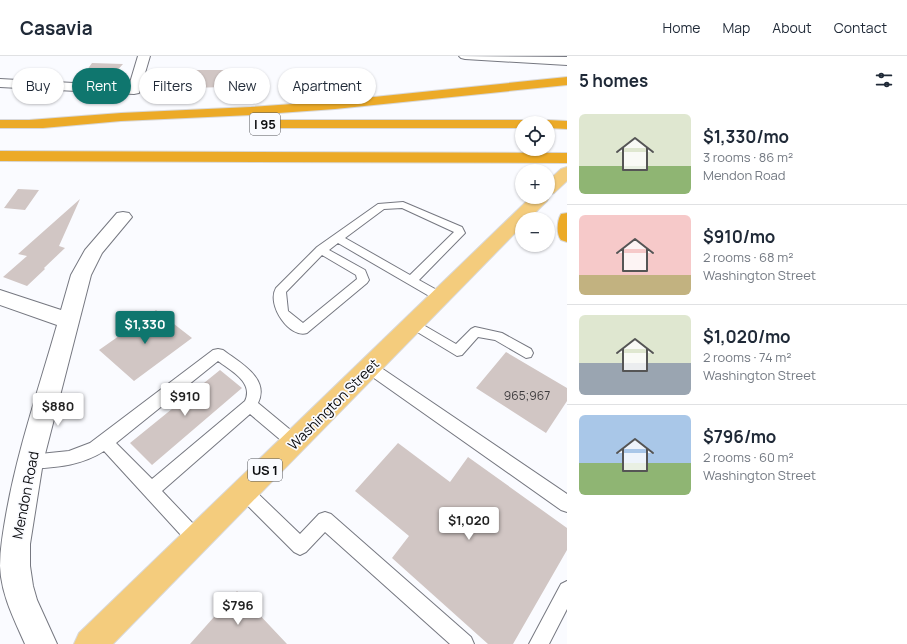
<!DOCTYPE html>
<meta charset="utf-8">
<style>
:root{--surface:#fff;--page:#f6f6f7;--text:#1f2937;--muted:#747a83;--line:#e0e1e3;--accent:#0f766e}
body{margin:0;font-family:Manrope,sans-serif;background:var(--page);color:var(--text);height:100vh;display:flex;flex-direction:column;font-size:15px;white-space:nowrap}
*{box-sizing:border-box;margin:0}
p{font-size:13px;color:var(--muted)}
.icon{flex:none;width:22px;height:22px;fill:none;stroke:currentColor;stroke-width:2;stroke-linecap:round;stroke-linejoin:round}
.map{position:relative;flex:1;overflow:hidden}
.drawer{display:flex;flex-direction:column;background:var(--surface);width:340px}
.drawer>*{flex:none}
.hud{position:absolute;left:12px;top:12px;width:380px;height:36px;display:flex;gap:8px}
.tools{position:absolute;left:515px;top:60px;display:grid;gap:8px}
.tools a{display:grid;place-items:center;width:40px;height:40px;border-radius:50%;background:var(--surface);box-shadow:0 1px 3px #0004;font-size:20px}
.price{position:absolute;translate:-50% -34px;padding:0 9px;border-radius:4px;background:#fff;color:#222;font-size:13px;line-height:26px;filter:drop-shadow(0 1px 2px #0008)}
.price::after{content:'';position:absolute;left:50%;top:24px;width:12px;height:9px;margin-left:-6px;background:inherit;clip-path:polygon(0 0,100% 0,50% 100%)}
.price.selected{background:var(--accent);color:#fff}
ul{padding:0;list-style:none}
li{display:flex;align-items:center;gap:12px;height:100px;padding:0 12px}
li+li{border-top:1px solid var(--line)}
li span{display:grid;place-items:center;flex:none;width:112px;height:80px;border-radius:6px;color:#555}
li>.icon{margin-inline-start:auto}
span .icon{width:48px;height:48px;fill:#fffc;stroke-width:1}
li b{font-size:17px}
h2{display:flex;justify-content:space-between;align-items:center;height:48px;padding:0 12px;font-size:17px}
.pill{padding:0 14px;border-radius:18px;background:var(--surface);box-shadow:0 1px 3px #0004;font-size:14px;line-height:36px}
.pill.selected{background:var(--accent);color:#fff}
header{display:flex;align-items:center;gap:24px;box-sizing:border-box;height:56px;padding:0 20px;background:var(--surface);border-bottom:1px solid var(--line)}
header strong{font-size:19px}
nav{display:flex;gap:22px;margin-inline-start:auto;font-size:14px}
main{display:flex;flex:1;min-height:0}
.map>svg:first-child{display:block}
.building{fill:#d1c6c4}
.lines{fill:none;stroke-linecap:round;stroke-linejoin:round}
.service-casing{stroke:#767881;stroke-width:2}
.minor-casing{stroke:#767881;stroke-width:2}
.tertiary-casing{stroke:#767881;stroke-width:2}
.primary-casing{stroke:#d8d8d9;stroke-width:2}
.motorway-casing{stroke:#d8d8d9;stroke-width:2}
.service{fill:#fff;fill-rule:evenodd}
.minor{fill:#fff;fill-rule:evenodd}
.tertiary{fill:#fff;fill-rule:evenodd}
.primary{fill:#f4cc7d;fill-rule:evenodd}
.motorway{fill:#ecaa27;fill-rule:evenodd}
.labels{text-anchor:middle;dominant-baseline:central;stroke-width:3.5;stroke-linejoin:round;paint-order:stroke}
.number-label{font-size:12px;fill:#3d3b3d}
.shield{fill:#fafbff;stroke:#535458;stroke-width:1}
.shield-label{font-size:13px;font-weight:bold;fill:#0c0d10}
.street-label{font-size:14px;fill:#0c0d10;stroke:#fafbff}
</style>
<header>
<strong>Casavia</strong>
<nav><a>Home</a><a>Map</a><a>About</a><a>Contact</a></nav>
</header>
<main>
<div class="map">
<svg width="567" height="588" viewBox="0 0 567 588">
<rect width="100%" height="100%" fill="#fafbff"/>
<path class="building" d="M 92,7 L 123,8 L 108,25 L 102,25 L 101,26 L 79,25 Z
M 194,14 L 227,14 L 224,31 L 190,32 Z
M 18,133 L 39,134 L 25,154 L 4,152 Z
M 80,143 L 59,190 L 65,192 L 44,212 L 45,213 L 27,230 L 3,221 L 27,200 L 18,198 Z
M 156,254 L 192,282 L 134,325 L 99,294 Z
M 506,296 L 567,332 L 567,345 L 546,377 L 476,332 Z
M 220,314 L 242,332 L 152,409 L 130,387 Z
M 398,387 L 450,426 L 468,401 L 567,472 L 567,494 L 513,588 L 488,588 L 392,502 L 409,480 L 355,435 Z
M 237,535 L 287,588 L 190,588 Z"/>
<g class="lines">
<defs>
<path id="service" d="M 403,146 L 462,171 L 465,177 L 419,224 L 444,238 L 446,241 L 444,244 L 440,245 L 436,244 L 338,187 L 329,194 L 365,214 L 369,224 L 367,227 L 307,277 C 290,283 266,249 276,232 L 317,191 L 378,148 ZM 402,152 L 454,176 L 410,219 L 345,182 L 384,153 ZM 322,199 L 356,219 L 357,223 L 303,267 L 288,255 L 286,236 Z
M 413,263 L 456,288 L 471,273 L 475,271 L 502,277 L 531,293 L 533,297 L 531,301 L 526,302 L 495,284 L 478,281 L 462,299 L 457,300 L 409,271 L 407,268 L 409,265 Z
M 218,293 L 223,294 C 240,307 270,322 258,347 L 299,381 L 301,386 L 299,391 L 294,393 L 289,391 L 250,358 L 162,435 L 202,477 L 204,483 L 202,489 L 196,491 L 190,489 L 104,395 C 81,410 56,411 30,413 L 25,411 L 22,406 L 25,401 L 30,399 L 69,395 L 90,387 L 213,294 ZM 218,305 C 231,315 254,326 245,345 L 152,423 L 116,387 Z
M 369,306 L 374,307 L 567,438 L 567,456 L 561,454 L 364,315 L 362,311 L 364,307 Z
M 244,427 L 250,430 L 300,478 L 319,458 L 325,456 L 331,458 L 471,581 L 474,588 L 450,588 L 325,476 L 306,496 L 300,499 L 294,496 L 238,440 L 236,435 L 238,430 Z
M 567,525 L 567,553 L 549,588 L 529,588 L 561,528 Z"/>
<path id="minor" d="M 138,0 L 150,0 L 140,34 L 139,37 L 134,38 L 0,31 L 0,23 L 129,30 Z
M 123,156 L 129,157 L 132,161 L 102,197 L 91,219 L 43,406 L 30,488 L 30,510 L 33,530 L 37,544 L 57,588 L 25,588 C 14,563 1,538 0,510 C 0,493 3,476 6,459 C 17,395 39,332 57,269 L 0,249 L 0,234 L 61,254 L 71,219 L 85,194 L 117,157 Z"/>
<path id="tertiary" d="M 459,0 L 567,1 L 567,9 L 465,3 L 461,2 Z"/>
<path id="primary" d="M 567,111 L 567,125 L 554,137 L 548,139 L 548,125 L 561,113 Z
M 548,139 L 549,141 L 547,145 L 529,163 L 522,163 L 522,170 L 113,588 L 74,588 L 79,577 L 531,141 L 548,141 Z"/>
<path id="motorway" d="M 567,21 L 567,29 L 335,53 L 251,59 L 121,65 L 43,72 L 0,72 L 0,64 L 29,64 L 121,57 L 251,51 L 335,45 Z
M 265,64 L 522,64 L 528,67 L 522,67 L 522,72 L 265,72 L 260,71 L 258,68 L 260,65 Z
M 548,64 L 567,65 L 567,73 L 548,72 L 548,67 L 542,67 Z
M 0,95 L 567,97 L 567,107 L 0,105 Z
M 567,157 L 567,186 L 561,184 C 556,178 557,165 561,158 Z"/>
</defs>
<use href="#service" class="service-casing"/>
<use href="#minor" class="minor-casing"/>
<use href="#tertiary" class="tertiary-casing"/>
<use href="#primary" class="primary-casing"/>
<use href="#motorway" class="motorway-casing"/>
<use href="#service" class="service"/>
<use href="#minor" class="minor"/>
<use href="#tertiary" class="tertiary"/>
<use href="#primary" class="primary"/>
<use href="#motorway" class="motorway"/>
</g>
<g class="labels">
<g class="number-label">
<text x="527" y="339">965;967</text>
</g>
<g class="shield">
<rect x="250" y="57" width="30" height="22" rx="3"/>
<rect x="248" y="403" width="34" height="22" rx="3"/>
</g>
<g class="shield-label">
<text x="265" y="68">I 95</text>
<text x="265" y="414">US 1</text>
</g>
<g class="street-label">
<text transform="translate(333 348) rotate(-45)">Washington Street</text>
<text transform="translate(25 439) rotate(-79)">Mendon Road</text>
</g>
</g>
</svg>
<div class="tools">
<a><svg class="icon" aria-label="locate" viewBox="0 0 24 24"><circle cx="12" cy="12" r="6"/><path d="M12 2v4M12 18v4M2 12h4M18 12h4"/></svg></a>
<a>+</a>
<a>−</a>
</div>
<b class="price selected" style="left:145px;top:289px">$1,330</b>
<b class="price" style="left:185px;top:361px">$910</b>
<b class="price" style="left:58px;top:371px">$880</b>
<b class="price" style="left:469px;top:485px">$1,020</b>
<b class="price" style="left:238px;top:570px">$796</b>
<div class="hud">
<a class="pill">Buy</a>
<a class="pill selected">Rent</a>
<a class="pill">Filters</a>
<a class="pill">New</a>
<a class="pill">Apartment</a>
</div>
</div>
<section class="drawer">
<h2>5 homes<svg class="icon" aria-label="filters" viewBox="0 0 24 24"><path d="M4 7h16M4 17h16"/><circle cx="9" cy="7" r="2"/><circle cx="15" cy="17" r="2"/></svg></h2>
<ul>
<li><span style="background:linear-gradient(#dfe7d0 65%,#8fb573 0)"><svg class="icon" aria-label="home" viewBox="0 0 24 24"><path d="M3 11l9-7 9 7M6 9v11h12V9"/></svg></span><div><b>$1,330/mo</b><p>3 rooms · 86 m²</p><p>Mendon Road</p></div></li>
<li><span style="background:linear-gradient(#f6c9c9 75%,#c2b280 0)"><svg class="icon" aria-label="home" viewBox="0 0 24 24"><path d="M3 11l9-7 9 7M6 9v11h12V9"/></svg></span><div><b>$910/mo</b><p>2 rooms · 68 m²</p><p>Washington Street</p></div></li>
<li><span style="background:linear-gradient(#dfe7d0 60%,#9aa5b1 0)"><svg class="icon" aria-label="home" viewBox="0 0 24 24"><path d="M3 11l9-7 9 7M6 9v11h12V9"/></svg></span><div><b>$1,020/mo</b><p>2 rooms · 74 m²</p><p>Washington Street</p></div></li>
<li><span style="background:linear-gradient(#a9c7e8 60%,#8fb573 0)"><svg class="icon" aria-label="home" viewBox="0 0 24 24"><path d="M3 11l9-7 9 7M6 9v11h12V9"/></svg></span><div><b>$796/mo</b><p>2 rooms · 60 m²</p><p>Washington Street</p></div></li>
</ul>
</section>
</main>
